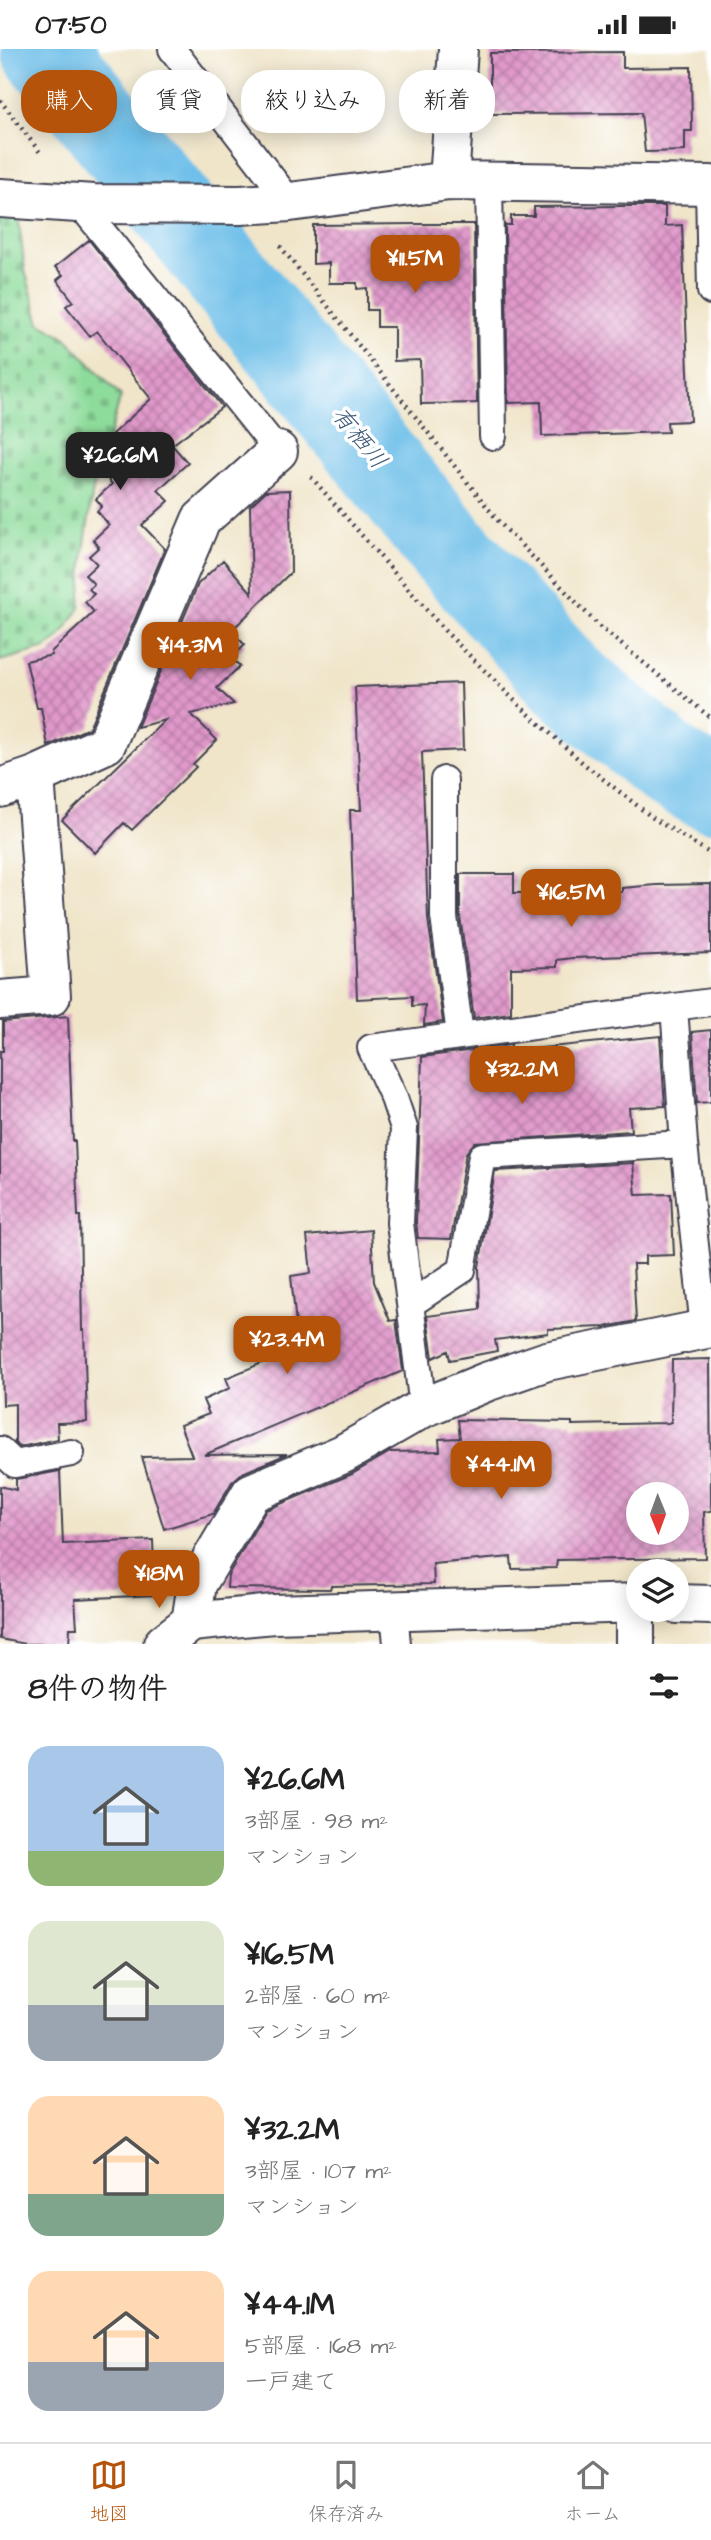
<!DOCTYPE html>
<html lang="ja">
<meta charset="utf-8">
<style>
:root{--surface:#fff;--page:#f2f2f2;--text:#222;--muted:#767676;--line:#e0e0e0;--accent:#b45309}
body{margin:0;font-family:"Architects Daughter","Klee One",sans-serif;background:var(--page);color:var(--text);height:100vh;display:flex;flex-direction:column;font-size:26px;white-space:nowrap}
*{box-sizing:border-box;margin:0}
p{font-size:23px;color:var(--muted)}
.icon{flex:none;width:38px;height:38px;fill:none;stroke:currentColor;stroke-width:2;stroke-linecap:round;stroke-linejoin:round}
.map{position:relative;height:1595px;overflow:hidden}
.side{display:flex;flex-direction:column;background:var(--surface);flex:1}
.side>*{flex:none}
.guide{position:absolute;left:21px;top:21px;width:670px;height:63px;display:flex;gap:14px}
.needle{width:46px;rotate:179deg}
.fabs{position:absolute;left:626px;top:1433px;display:grid;gap:14px}
.fabs a{display:grid;place-items:center;width:63px;height:63px;border-radius:50%;background:var(--surface);box-shadow:0 4px 18px #0003;font-size:35px}
.price{position:absolute;translate:-50% -60px;padding:0 16px;border-radius:14px;background:var(--accent);color:#fff;font-size:23px;line-height:46px;filter:drop-shadow(0 2px 4px #0008)}
.price::after{content:'';position:absolute;left:50%;top:42px;width:21px;height:16px;margin-left:-10px;background:inherit;clip-path:polygon(0 0,100% 0,50% 100%)}
.price.on{background:#222;color:#fff}
ul{padding:0;list-style:none}
li{display:flex;align-items:center;gap:21px;height:175px;padding:0 28px}
li span{display:grid;place-items:center;flex:none;width:196px;height:140px;border-radius:21px;color:#555}
li>.icon{margin-inline-start:auto}
span .icon{width:84px;height:84px;fill:#fffc;stroke-width:1}
li b{font-size:30px}
h2{display:flex;justify-content:space-between;align-items:center;height:84px;padding:0 28px;font-size:30px}
.pill{padding:0 24px;border-radius:28px;background:var(--surface);box-shadow:0 4px 18px #0003;font-size:24px;line-height:63px}
.pill.on{background:var(--accent);color:#fff}
.status{display:flex;justify-content:space-between;align-items:center;height:49px;padding:0 35px;background:var(--surface);direction:ltr}
.status svg{height:19px;fill:currentColor}
.tab-bar{display:flex;justify-content:space-around;align-items:center;height:98px;border-top:2px solid var(--line);background:var(--surface);font-size:19px;color:var(--muted)}
.tab-bar a{display:grid;justify-items:center;gap:4px}
.tab-bar .on{color:var(--accent)}
.map>svg:first-child{display:block}
.cemetery{fill:url(#cemetery-stones);stroke:#587f6b;stroke-width:2}
.lines{fill:none;stroke-linecap:round;stroke-linejoin:round}
.river{stroke:#6ebfe9;stroke-width:86}
.building{fill:url(#building-cross-hatch);fill-rule:evenodd}
.service-casing{stroke:#413f50;stroke-width:30}
.minor-casing{stroke:#413f50;stroke-width:42}
.tertiary-casing{stroke:#413f50;stroke-width:42}
.path{stroke:#413f50;stroke-width:4.5;stroke-dasharray:2 5;stroke-linecap:butt}
.service{stroke:#fff;stroke-width:26}
.minor{stroke:#fff;stroke-width:38}
.tertiary{stroke:#fff;stroke-width:38}
.labels{text-anchor:middle;dominant-baseline:central;stroke-width:7;stroke-linejoin:round;paint-order:stroke}
.water-label{font-size:24px;font-style:italic;fill:#3d5978;stroke:#fff}
</style>
<div class="status"><b>07:50</b><svg viewBox="0 0 49 12"><path d="M0 12V9h3v3zM5 12V6h3v6zM10 12V3h3v9zM15 12V0h3v12zM26 1h20v11H26zM47 4h2v5h-2z"/></svg></div>
<div class="map">
<svg width="711" height="1595" viewBox="0 0 711 1595">
<defs>
<pattern id="cemetery-stones" width="16" height="16" patternUnits="userSpaceOnUse" patternTransform="scale(1.75)"><rect width="16" height="16" fill="#8edc9b"/><path d="M2 7V4a2 2 0 0 1 4 0v3zM10 15v-3a2 2 0 0 1 4 0v3z" fill="#7abc86"/></pattern>
<pattern id="building-cross-hatch" width="8" height="8" patternUnits="userSpaceOnUse" patternTransform="scale(1.75)"><rect width="8" height="8" fill="#e199cb"/><path d="M0 0l8 8M0 8l8-8" fill="none" stroke="#b67ca6"/></pattern>
</defs>
<rect width="100%" height="100%" fill="#fff"/>
<filter id="ink" filterUnits="userSpaceOnUse"><feTurbulence type="fractalNoise" baseFrequency=".0143" numOctaves="2"/><feDisplacementMap in="SourceGraphic" scale="14" xChannelSelector="R" yChannelSelector="G"/><feConvolveMatrix kernelMatrix="1 2 1 2 8 2 1 2 1" color-interpolation-filters="sRGB"/></filter>
<filter id="wash" filterUnits="userSpaceOnUse"><feTurbulence type="fractalNoise" baseFrequency=".00686" numOctaves="4" result="noise"/><feDisplacementMap in="SourceGraphic" scale="28" xChannelSelector="R" yChannelSelector="G"/><feGaussianBlur stdDeviation="1.57" result="paint"/><feColorMatrix in="noise" values="0 0 0 0 0 0 0 0 0 0 0 0 0 0 0 0 0 1.4 0 .05"/><feComposite in="paint" operator="in"/></filter>
<g filter="url(#wash)">
<rect width="100%" height="100%" fill="#f0e5c9"/>
<path class="cemetery" d="M 0,165 L 18,166 L 25,222 L 40,274 L 65,288 L 121,347 L 93,440 L 84,501 L 80,559 L 59,589 L 46,599 L 0,612 Z"/>
<g class="lines">
<path class="river" d="M 44,0 L 447,498 L 567,631 L 672,719 L 711,740"/>
</g>
<g id="blocks">
<path class="building" d="M 623,3 L 623,19 L 691,18 L 692,82 L 685,82 L 685,102 L 645,103 L 641,64 L 490,65 L 490,4 Z
M 623,157 L 665,157 L 665,177 L 682,176 L 690,372 L 667,373 L 668,383 L 542,387 L 541,353 L 508,354 L 505,176 L 511,176 L 511,167 L 534,167 L 534,158 Z
M 417,175 L 474,175 L 477,354 L 421,355 L 420,311 L 394,312 L 394,278 L 377,278 L 377,261 L 367,261 L 367,239 L 357,240 L 357,234 L 329,234 L 329,214 L 313,215 L 313,176 Z
M 89,191 L 222,358 L 172,396 L 188,414 L 158,441 L 169,452 L 142,476 L 165,500 L 89,679 L 48,697 L 41,659 L 37,659 L 26,612 L 52,606 L 51,603 L 94,563 L 85,553 L 94,545 L 89,540 L 94,535 L 85,526 L 97,515 L 89,507 L 99,498 L 93,491 L 109,476 L 97,462 L 102,457 L 96,450 L 112,435 L 106,428 L 130,406 L 112,385 L 151,350 L 97,282 L 90,287 L 66,257 L 73,252 L 57,231 L 63,226 L 55,218 Z
M 290,441 L 291,523 L 231,582 L 245,596 L 231,609 L 240,617 L 217,639 L 234,655 L 191,665 L 217,691 L 193,715 L 196,718 L 132,781 L 124,774 L 95,804 L 62,771 L 165,671 L 137,678 L 198,535 L 223,511 L 252,544 L 250,457 L 266,442 Z
M 461,634 L 463,701 L 422,703 L 428,870 L 443,973 L 424,976 L 425,956 L 412,957 L 412,947 L 357,950 L 350,761 L 361,761 L 355,638 Z
M 460,825 L 514,825 L 514,844 L 622,843 L 622,839 L 656,836 L 711,835 L 711,904 L 573,909 L 557,911 L 557,918 L 511,919 L 511,964 L 474,969 L 460,867 Z
M 68,967 L 73,1092 L 75,1092 L 78,1167 L 80,1167 L 82,1281 L 84,1281 L 87,1373 L 57,1374 L 58,1390 L 20,1398 L 15,1394 L 15,1355 L 3,1356 L 0,1222 L 0,1002 L 3,1002 L 3,973 Z
M 711,981 L 711,1053 L 697,1054 L 692,983 Z
M 660,987 L 665,1057 L 629,1059 L 631,1082 L 475,1093 L 466,1104 L 451,1190 L 418,1189 L 416,1173 L 422,1008 L 511,996 L 511,1002 Z
M 633,1114 L 636,1146 L 671,1145 L 674,1206 L 645,1207 L 645,1215 L 633,1215 L 636,1272 L 605,1278 L 548,1280 L 548,1284 L 495,1291 L 497,1302 L 450,1311 L 448,1302 L 433,1309 L 427,1267 L 480,1260 L 479,1218 L 495,1122 Z
M 371,1181 L 374,1233 L 390,1272 L 396,1271 L 403,1322 L 204,1406 L 287,1405 L 242,1424 L 232,1433 L 213,1465 L 164,1480 L 142,1408 L 192,1407 L 180,1376 L 209,1365 L 203,1351 L 230,1339 L 226,1329 L 279,1307 L 277,1303 L 298,1295 L 291,1227 L 311,1224 L 307,1187 Z
M 710,1310 L 711,1462 L 704,1463 L 705,1509 L 557,1511 L 556,1519 L 512,1520 L 511,1508 L 433,1515 L 434,1535 L 331,1537 L 330,1540 L 227,1539 L 228,1526 L 266,1461 L 352,1425 L 390,1403 L 440,1402 L 439,1390 L 460,1389 L 458,1371 L 572,1373 L 572,1376 L 668,1374 L 671,1373 L 672,1311 ZM 639,1446 L 677,1446 L 677,1484 L 639,1484 Z
M 60,1422 L 63,1495 L 153,1491 L 155,1546 L 75,1550 L 77,1579 L 70,1579 L 69,1595 L 26,1595 L 0,1590 L 0,1437 L 16,1441 L 16,1430 Z"/>
</g>
</g>
<g filter="url(#ink)">
<use href="#blocks" fill-opacity="0" stroke="#413f50" stroke-width="2"/>
<g class="lines">
<defs>
<path id="service" d="M 172,0 L 290,153
M 489,131 L 493,387
M 709,136 L 711,242
M 79,154 L 278,402
M 444,731 L 444,868 L 460,985
M 674,958 L 684,1095 L 704,1279
M 412,1254 L 462,1221 L 482,1107 L 684,1095
M 423,1359 L 400,1174 L 404,1079 L 394,1049 L 371,999 L 711,953
M 0,1401 L 15,1415 L 71,1404
M 394,1562 L 397,1595"/>
<path id="minor" d="M 449,132 L 458,0
M 0,149 L 94,155 L 240,156 L 290,153 L 449,132 L 711,136
M 0,739 L 35,727 L 106,695 L 201,471 L 278,402
M 0,951 L 51,947 L 35,727
M 635,1554 L 635,1595
M 677,1555 L 711,1556
M 191,1573 L 274,1565 L 639,1554"/>
<path id="tertiary" d="M 163,1595 L 191,1573 L 197,1535 L 251,1444 L 343,1405 L 423,1359 L 486,1333 L 547,1312 L 711,1279"/>
</defs>
<use href="#service" class="service-casing"/>
<use href="#minor" class="minor-casing"/>
<use href="#tertiary" class="tertiary-casing"/>
<path class="path" d="M 0,51 L 42,106
M 280,197 L 499,473 L 600,578 L 711,669
M 311,428 L 445,582 L 520,657 L 584,715 L 653,769 L 711,805"/>
<use href="#service" class="service"/>
<use href="#minor" class="minor"/>
<use href="#tertiary" class="tertiary"/>
</g>
</g>
<g class="labels">
<g class="water-label">
<text transform="translate(359 389) rotate(51)">有栖川</text>
</g>
</g>
</svg>
<div class="fabs">
<a><svg class="needle" viewBox="-14 -14 28 28"><path d="M0-13l5 13h-10z" fill="#e53935"/><path d="M0 13l5-13h-10z" fill="#767676"/></svg></a>
<a><svg class="icon" aria-label="layers" viewBox="0 0 24 24"><path d="M12 4l9 5-9 5-9-5zM3 14l9 5 9-5"/></svg></a>
</div>
<b class="price" style="left:415px;top:246px">¥11.5M</b>
<b class="price on" style="left:120px;top:443px">¥26.6M</b>
<b class="price" style="left:190px;top:633px">¥14.3M</b>
<b class="price" style="left:571px;top:880px">¥16.5M</b>
<b class="price" style="left:522px;top:1057px">¥32.2M</b>
<b class="price" style="left:287px;top:1327px">¥23.4M</b>
<b class="price" style="left:501px;top:1452px">¥44.1M</b>
<b class="price" style="left:159px;top:1561px">¥18M</b>
<div class="guide">
<a class="pill on">購入</a>
<a class="pill">賃貸</a>
<a class="pill">絞り込み</a>
<a class="pill">新着</a>
</div>
</div>
<section class="side">
<h2>8件の物件<svg class="icon" aria-label="filters" viewBox="0 0 24 24"><path d="M4 7h16M4 17h16"/><circle cx="9" cy="7" r="2"/><circle cx="15" cy="17" r="2"/></svg></h2>
<ul>
<li><span style="background:linear-gradient(#a9c7e8 75%,#8fb573 0)"><svg class="icon" aria-label="home" viewBox="0 0 24 24"><path d="M3 11l9-7 9 7M6 9v11h12V9"/></svg></span><div><b>¥26.6M</b><p>3部屋 · 98 m²</p><p>マンション</p></div></li>
<li><span style="background:linear-gradient(#dfe7d0 60%,#9aa5b1 0)"><svg class="icon" aria-label="home" viewBox="0 0 24 24"><path d="M3 11l9-7 9 7M6 9v11h12V9"/></svg></span><div><b>¥16.5M</b><p>2部屋 · 60 m²</p><p>マンション</p></div></li>
<li><span style="background:linear-gradient(#ffd9b3 70%,#7fa58c 0)"><svg class="icon" aria-label="home" viewBox="0 0 24 24"><path d="M3 11l9-7 9 7M6 9v11h12V9"/></svg></span><div><b>¥32.2M</b><p>3部屋 · 107 m²</p><p>マンション</p></div></li>
<li><span style="background:linear-gradient(#ffd9b3 65%,#9aa5b1 0)"><svg class="icon" aria-label="home" viewBox="0 0 24 24"><path d="M3 11l9-7 9 7M6 9v11h12V9"/></svg></span><div><b>¥44.1M</b><p>5部屋 · 168 m²</p><p>一戸建て</p></div></li>
</ul>
</section>
<nav class="tab-bar">
<a class="on"><svg class="icon" aria-label="map" viewBox="0 0 24 24"><path d="M3 6l6-2 6 2 6-2v14l-6 2-6-2-6 2zM9 4v14M15 6v14"/></svg>地図</a>
<a><svg class="icon" aria-label="saved" viewBox="0 0 24 24"><path d="M7 4h10v16l-5-4-5 4z"/></svg>保存済み</a>
<a><svg class="icon" aria-label="home" viewBox="0 0 24 24"><path d="M3 11l9-7 9 7M6 9v11h12V9"/></svg>ホーム</a>
</nav>
